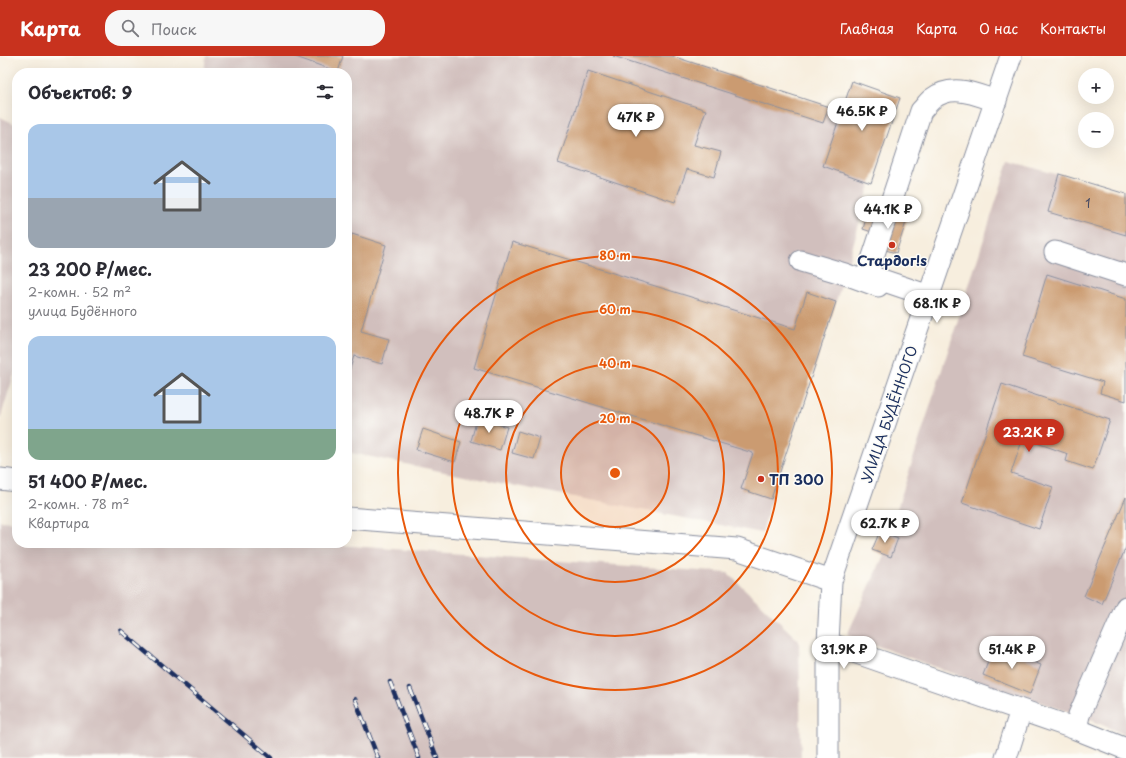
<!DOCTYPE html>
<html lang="ru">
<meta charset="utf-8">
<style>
:root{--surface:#fff;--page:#f7f7f7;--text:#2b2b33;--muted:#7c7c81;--accent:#c8321e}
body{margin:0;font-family:"Playpen Sans",sans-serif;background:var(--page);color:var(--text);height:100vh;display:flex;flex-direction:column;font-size:15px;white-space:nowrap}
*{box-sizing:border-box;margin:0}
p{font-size:13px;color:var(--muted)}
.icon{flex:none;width:22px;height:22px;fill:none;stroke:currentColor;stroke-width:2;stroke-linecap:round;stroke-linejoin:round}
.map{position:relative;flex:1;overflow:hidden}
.panel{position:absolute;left:12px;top:12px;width:340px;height:480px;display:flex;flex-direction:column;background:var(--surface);border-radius:16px;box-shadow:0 4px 16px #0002}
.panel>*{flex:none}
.controls{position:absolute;left:1078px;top:12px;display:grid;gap:8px}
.controls a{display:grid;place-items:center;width:36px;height:36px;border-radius:50%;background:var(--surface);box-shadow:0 4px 16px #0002;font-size:20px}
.price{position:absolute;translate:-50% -34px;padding:0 9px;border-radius:14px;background:#fff;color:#222;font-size:13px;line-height:26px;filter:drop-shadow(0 1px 2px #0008)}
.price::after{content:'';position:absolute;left:50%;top:24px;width:12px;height:9px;margin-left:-6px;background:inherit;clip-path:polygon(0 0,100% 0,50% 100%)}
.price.selected{background:var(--accent);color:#fff}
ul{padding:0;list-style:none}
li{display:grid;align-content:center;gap:8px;height:212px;padding:0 16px}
li span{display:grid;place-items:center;height:124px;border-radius:12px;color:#555}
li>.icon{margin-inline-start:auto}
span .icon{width:72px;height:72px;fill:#fffc;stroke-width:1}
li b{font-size:17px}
h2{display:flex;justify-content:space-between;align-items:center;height:48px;padding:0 16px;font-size:17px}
header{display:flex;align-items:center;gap:24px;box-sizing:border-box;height:56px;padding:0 20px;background:var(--accent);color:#fff}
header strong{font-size:19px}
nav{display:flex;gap:22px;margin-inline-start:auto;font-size:14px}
.search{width:280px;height:36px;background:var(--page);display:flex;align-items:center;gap:10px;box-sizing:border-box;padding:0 14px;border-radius:16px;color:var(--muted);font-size:15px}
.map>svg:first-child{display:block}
.industrial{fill:#d1bfbd}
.building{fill:#cb9b71}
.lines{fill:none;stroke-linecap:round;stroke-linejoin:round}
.minor-casing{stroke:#898e9e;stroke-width:23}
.minor{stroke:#fff;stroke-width:21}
.rail-casing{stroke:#1b2f5e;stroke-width:4.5}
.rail{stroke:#fdfcf7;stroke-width:3;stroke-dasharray:9;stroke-linecap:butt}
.ring{fill:none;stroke:#e8590c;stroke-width:2}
.poi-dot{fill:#c8321e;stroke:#fdfcf7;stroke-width:1.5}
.labels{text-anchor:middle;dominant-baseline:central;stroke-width:3;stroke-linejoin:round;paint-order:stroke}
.number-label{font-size:12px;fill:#474a63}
.poi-label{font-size:14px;font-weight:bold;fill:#1b2f5e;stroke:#fdfcf7}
.street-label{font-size:14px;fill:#1b2f5e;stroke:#fdfcf7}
.centre{fill:#e8590c;stroke:#fdfcf7;stroke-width:2}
.ring-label{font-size:12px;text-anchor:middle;font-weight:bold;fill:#e8590c;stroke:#fdfcf7;stroke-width:3;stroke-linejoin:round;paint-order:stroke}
</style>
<header>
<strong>Карта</strong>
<div class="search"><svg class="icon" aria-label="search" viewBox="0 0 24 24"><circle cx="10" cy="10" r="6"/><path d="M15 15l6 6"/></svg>Поиск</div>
<nav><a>Главная</a><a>Карта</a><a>О нас</a><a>Контакты</a></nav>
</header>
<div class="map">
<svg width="1126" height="702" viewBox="0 0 1126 702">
<rect width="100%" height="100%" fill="#fdfcf7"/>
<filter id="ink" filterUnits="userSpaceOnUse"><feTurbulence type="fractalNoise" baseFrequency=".025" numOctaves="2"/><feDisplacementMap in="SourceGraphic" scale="8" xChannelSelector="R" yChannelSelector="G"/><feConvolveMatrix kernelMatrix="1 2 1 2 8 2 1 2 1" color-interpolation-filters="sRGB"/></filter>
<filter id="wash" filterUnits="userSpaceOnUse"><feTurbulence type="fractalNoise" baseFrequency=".012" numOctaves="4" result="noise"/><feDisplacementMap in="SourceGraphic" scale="16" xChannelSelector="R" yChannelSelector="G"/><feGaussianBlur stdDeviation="0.9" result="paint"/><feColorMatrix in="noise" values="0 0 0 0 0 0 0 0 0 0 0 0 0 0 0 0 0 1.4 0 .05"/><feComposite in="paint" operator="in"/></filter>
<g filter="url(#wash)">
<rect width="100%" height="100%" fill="#f7eede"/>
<path class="industrial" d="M 206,0 L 672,0 L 841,55 L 852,25 L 900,42 L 871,125 L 845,218 L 780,413 L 762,477 L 469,421 L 347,396 L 347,17 L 204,17 Z
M 0,61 L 17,69 L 17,309 L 0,363 Z
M 1009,105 L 1126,138 L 1126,679 L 1079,659 L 949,616 L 847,579 L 884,499 L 872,494 L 880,475 L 889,478 Z
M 0,465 L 17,466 L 17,487 L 310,487 L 728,517 L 799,585 L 801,702 L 0,702 Z"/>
<g id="blocks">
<path class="building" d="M 293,0 L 343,0 L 338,16 Z
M 613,0 L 672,0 L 829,51 L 823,67 Z
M 588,15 L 706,54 L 694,89 L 721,96 L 714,121 L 687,113 L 675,146 L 558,107 Z
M 852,25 L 900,42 L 871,127 L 823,110 Z
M 1059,118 L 1126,138 L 1126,179 L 1048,156 Z
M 895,156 L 908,160 L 896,197 L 882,193 L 886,181 L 863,173 L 867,159 L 891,166 Z
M 352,178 L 386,189 L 361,275 L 389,283 L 382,308 L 354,300 L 347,322 L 347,195 Z
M 512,186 L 795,273 L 807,236 L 836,246 L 771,443 L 741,433 L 753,397 L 474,312 Z
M 1047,218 L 1126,243 L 1126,345 L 1100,337 L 1103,326 L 1022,301 Z
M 1002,328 L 1110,364 L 1093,414 L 1066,405 L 1068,398 L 1023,382 L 1011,417 L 1053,431 L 1039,473 L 962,447 Z
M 477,362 L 507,371 L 500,394 L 471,385 Z
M 423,373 L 461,386 L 455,406 L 416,394 Z
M 518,375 L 540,382 L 534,403 L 512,397 Z
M 1126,441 L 1126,491 L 1102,548 L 1084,540 Z
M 880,475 L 898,482 L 891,501 L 872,494 Z
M 994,590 L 1041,609 L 1030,638 L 983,619 Z"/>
</g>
</g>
<g filter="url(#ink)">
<use href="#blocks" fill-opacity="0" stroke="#898e9e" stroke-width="1"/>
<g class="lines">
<defs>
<path id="minor" d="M 1055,196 L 1126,219
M 801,205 L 845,218 L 878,230
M 929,240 L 867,219 L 921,55 C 925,51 928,46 932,43 C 952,27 975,38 996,45
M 0,423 L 17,425
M 347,462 L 737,493 L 831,525
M 828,587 L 1076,673 L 1126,693
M 1076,673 L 1079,659 L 1126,551
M 828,702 L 828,587 L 831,525 L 1011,0
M 1006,702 L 1021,654"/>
</defs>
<use href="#minor" class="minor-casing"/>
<use href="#minor" class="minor"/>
<defs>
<path id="rail" d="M 121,575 L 271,702
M 390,626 L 419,702
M 410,632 L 437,702
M 355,643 L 378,702"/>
</defs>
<use href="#rail" class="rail-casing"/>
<use href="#rail" class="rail"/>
</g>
</g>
<circle cx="615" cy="417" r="54" fill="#e8590c" fill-opacity=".12"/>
<g class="ring">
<circle cx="615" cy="417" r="54"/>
<circle cx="615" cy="417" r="109"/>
<circle cx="615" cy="417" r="163"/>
<circle cx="615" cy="417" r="217"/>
</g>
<g class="poi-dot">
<circle cx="892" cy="189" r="4"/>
<circle cx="761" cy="423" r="4"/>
</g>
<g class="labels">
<g class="number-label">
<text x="1088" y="147">1</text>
</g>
<g class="poi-label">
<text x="892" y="204">Стардог!s</text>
<text x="769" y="423" text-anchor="start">ТП 300</text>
</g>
<g class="street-label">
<text transform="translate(889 358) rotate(-71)">УЛИЦА БУДЁННОГО</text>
</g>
</g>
<circle cx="615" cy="417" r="6" class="centre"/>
<g class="ring-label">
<text x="615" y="204">80 m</text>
<text x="615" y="258">60 m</text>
<text x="615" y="312">40 m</text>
<text x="615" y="367">20 m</text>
</g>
</svg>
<div class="controls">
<a>+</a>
<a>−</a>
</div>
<b class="price" style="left:862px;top:76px">46.5K ₽</b>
<b class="price" style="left:636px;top:82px">47K ₽</b>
<b class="price" style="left:888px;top:174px">44.1K ₽</b>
<b class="price" style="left:937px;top:268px">68.1K ₽</b>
<b class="price" style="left:489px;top:378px">48.7K ₽</b>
<b class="price selected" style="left:1029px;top:397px">23.2K ₽</b>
<b class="price" style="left:885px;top:488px">62.7K ₽</b>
<b class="price" style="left:844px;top:614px">31.9K ₽</b>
<b class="price" style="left:1012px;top:614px">51.4K ₽</b>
<section class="panel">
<h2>Объектов: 9<svg class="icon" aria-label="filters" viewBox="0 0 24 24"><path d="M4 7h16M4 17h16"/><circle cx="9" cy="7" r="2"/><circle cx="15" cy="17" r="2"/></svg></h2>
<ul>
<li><span style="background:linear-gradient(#a9c7e8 60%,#9aa5b1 0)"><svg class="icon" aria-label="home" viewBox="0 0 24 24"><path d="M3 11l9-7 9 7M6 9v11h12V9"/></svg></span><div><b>23 200 ₽/мес.</b><p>2-комн. · 52 m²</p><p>улица Будённого</p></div></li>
<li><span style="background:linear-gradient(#a9c7e8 75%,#7fa58c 0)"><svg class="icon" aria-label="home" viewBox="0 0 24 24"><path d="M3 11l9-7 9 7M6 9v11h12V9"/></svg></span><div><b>51 400 ₽/мес.</b><p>2-комн. · 78 m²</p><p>Квартира</p></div></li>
</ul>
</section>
</div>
